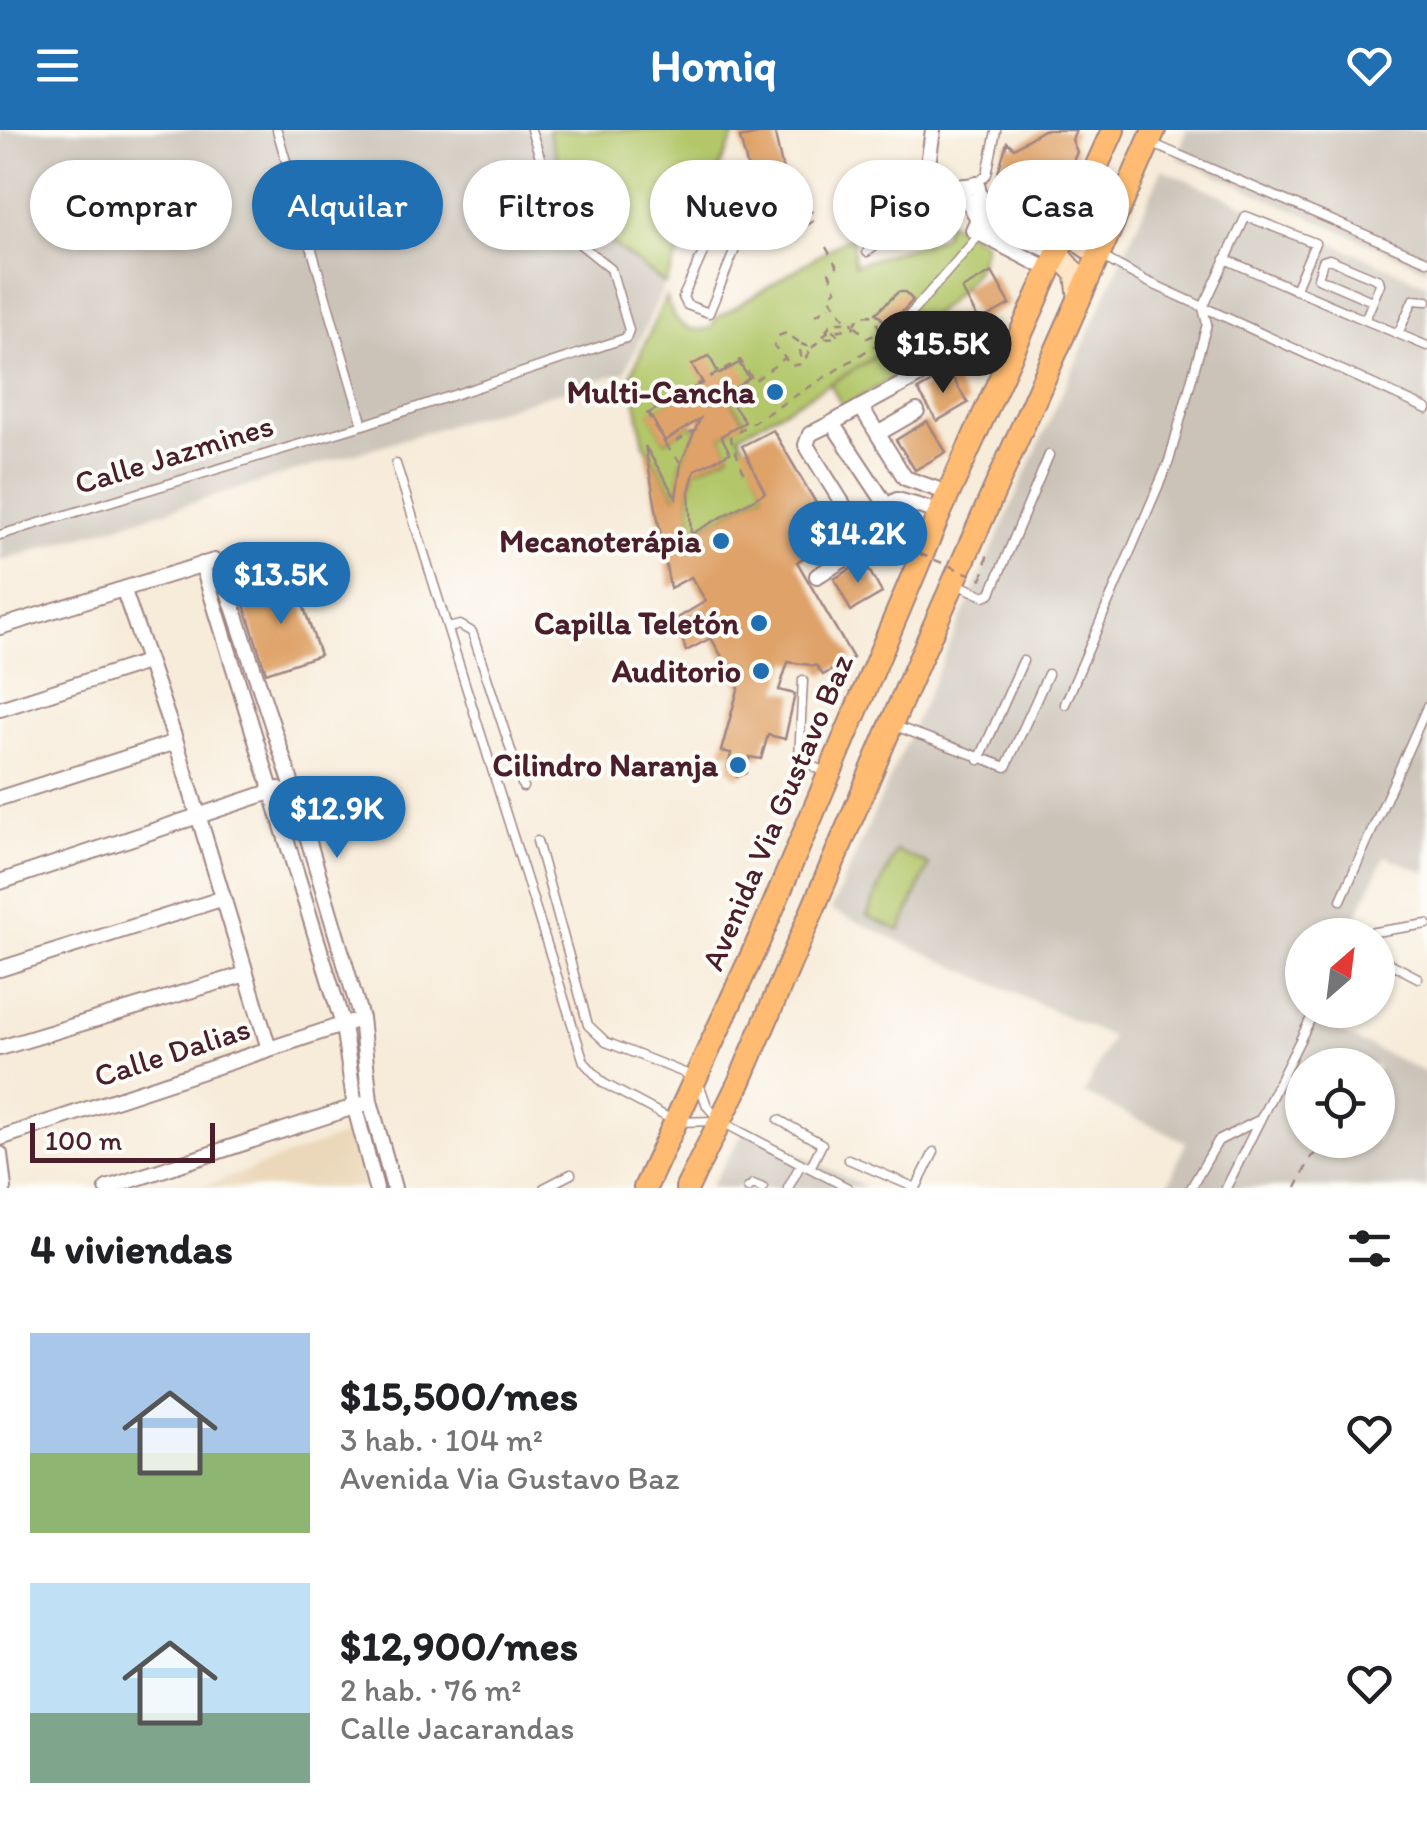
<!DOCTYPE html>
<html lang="es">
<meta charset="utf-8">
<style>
:root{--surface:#fff;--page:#f2f2f2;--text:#202124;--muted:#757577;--accent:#1f6fb2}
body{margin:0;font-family:Itim,sans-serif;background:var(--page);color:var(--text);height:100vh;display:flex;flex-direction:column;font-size:38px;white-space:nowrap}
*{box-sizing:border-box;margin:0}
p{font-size:32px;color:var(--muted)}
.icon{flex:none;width:55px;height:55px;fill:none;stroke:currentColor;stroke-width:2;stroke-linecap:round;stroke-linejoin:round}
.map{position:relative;height:1058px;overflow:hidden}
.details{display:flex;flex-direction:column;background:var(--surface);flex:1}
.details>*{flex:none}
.top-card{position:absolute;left:30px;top:30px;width:1368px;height:90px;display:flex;gap:20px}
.needle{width:65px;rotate:28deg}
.tools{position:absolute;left:1285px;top:788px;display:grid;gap:20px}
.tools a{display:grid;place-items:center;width:110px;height:110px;border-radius:50%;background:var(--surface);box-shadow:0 2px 8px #0004;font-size:50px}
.scale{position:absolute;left:30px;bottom:25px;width:185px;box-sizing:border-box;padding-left:10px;border:5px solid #4a1f2b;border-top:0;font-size:28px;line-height:35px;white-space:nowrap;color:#4a1f2b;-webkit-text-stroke:8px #fdfcf7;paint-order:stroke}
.price{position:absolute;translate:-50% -85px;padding:0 22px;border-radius:35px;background:var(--accent);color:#fff;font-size:32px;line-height:65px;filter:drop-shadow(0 2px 5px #0008)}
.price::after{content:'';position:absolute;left:50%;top:60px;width:30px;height:22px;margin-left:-15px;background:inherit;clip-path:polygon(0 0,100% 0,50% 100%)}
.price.active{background:#222;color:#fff}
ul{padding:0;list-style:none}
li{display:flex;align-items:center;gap:30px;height:250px;padding:0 30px}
li span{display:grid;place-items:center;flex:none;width:280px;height:200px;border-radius:0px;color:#555}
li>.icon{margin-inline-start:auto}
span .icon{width:120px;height:120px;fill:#fffc;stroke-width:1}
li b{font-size:42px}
h2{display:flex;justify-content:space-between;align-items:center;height:120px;padding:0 30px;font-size:42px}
.pill{padding:0 35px;border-radius:45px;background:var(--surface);box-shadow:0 2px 8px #0004;font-size:35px;line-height:90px}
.pill.active{background:var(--accent);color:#fff}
header{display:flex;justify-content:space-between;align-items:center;height:130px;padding:0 30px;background:var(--accent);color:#fff;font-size:45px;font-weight:800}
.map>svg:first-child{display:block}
.built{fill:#ebd8ba}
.industrial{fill:#cbc3b8;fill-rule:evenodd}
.green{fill:#b3c76b;stroke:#7e734b;stroke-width:2.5}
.building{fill:#dfa369}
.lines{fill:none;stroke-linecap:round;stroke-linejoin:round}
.service-casing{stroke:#a08582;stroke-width:11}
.minor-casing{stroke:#a08582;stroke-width:18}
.secondary-casing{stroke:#a08582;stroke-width:24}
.primary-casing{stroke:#a08582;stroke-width:26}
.path{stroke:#a08582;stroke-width:2.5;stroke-dasharray:8 8;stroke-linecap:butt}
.service{stroke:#fff;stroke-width:8}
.minor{stroke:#fff;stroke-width:14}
.secondary{stroke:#ffe4c6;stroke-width:20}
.primary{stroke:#ffbb71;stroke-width:22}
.path-bridge{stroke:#a08582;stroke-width:2.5;stroke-dasharray:8 8;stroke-linecap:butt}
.poi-dot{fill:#1f6fb2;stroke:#fdfcf7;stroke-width:4}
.labels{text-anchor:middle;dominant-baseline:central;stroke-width:8;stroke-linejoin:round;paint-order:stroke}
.poi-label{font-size:32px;font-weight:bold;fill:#4a1f2b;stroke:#fdfcf7;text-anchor:end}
.street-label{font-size:32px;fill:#4a1f2b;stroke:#fdfcf7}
</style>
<header><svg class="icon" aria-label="menu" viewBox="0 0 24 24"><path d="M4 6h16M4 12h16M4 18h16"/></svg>Homiq<svg class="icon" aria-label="heart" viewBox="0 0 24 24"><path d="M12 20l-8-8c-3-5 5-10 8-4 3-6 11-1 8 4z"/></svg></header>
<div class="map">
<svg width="1427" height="1058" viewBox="0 0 1427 1058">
<rect width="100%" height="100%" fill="#fdfcf7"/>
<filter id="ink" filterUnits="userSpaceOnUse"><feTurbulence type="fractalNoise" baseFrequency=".01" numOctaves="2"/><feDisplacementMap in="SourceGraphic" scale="20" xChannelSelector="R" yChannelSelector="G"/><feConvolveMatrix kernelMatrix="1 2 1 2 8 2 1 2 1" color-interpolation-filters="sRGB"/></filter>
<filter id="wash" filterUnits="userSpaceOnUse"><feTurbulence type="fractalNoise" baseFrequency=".0048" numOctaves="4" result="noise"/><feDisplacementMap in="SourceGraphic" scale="40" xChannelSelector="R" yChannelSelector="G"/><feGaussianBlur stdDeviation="2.25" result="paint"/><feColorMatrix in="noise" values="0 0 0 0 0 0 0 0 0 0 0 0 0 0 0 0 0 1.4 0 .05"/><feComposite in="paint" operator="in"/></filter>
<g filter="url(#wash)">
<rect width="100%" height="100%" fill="#f7ebd9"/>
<path class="built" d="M 350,1003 L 370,1058 L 200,1058 Z"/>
<path class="industrial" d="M 0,0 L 548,0 L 576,87 L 665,154 L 625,242 L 0,431 Z
M 1186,0 L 1427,0 L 1427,139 L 1177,28 Z
M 1162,39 L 1427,154 L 1427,743 L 1385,726 L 1348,805 L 1302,805 L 1305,886 L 1427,943 L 1427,1058 L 1167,1058 L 1186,1012 L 1084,964 L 1111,907 L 831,780 ZM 1302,935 L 1378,935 L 1378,1010 L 1302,1010 Z
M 747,997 L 866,1058 L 709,1058 Z"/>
<path class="green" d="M 548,0 L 737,0 L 665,154 L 576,87 Z
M 942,88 L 984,111 C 989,177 792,273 739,305 L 765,362 L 692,403 L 689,362 L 695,340 L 730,324 L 721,306 L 745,291 L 727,265 L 739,234 L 650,283 L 665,311 L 692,294 L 696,301 L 681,333 L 677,369 L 644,314 L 631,245 L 666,166 C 672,190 685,205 711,198 L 716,189 L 852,105 L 854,135 L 942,107 L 946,97 Z
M 879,225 L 893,248 L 843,277 L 830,254 Z
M 896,721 L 929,735 L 900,801 L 867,786 Z"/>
<g id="blocks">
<path class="building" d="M 774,0 L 795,95 L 765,104 L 740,8 Z
M 1043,0 L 1076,0 L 1072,10 L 1077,22 L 1065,50 L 1049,55 L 1041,75 L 994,56 L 1007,12 L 1014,18 Z
M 992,142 L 1010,174 L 979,191 L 962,159 Z
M 898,162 L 905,162 L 913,170 L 889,196 L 876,183 Z
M 970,192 L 989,223 L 958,241 L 939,211 Z
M 709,226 L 719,244 L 739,233 L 749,248 L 726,265 L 745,292 L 721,306 L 730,323 L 695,340 L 689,362 L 691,404 L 765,363 L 742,316 L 773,300 L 836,407 L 797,432 L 853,528 L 823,545 L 817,536 L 788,532 L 779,560 L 795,564 L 785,609 L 768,605 L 761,629 L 750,627 L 746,643 L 737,647 L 728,638 L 731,623 L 721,621 L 739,556 L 711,508 L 686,521 L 676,489 L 706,471 L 691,447 L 670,458 L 645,316 L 676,368 L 681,333 L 700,289 L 665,311 L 649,283 L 703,253 L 692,235 Z
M 949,242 L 968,273 L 937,291 L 918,260 Z
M 927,291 L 946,322 L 915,340 L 896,310 Z
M 890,386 L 906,413 L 876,431 L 862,404 Z
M 864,431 L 882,463 L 851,481 L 834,449 Z
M 295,451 L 320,525 L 266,543 L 242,468 Z"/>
</g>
</g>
<g filter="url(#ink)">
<use href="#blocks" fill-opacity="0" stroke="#a08582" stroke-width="2.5"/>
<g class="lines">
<defs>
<path id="service" d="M 277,0 L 363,295
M 1153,14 L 1427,131
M 977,54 L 987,44 L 996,1
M 719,103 L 738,112 L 709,183 L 687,175 L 683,167 L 710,107 Z
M 867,122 L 932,76
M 1101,126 L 1146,151 L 1427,279
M 1225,129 L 1365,190 L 1380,154 L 1379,150 L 1329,129 L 1323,131 L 1318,148 L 1372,171
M 1365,190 L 1427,216
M 893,204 L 981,103
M 1398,204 L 1413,170 L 1427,171
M 396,334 L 584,932 L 603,953 L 676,992 L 716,991
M 0,405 L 363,295 L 626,208 L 629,200 L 611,139 L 565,102 L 531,0
M 957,454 L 984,466 L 991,463 L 1049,325
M 448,498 L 460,495 L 472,502 L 523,657
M 803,550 L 799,628 L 825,643
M 1065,574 L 1169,331 L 1207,194 L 1203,178 L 1246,86 L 1315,113 L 1295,160
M 895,596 L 1006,637 L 1048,544
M 979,630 L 1023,531
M 537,711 L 588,895 L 606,912 L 692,946
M 1341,770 L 1427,577
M 1355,805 L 1427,794
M 1378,827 L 1418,848
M 700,956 L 707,976 L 720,991 L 848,1058
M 779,990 L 822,1014 L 810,1038
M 848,1029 L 916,1058 L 934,1022
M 544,1058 L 571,1044
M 748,1058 L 753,1054 L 763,1058
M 788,1058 L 801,1034
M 1191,1058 L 1218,1011 L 1257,991
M 1226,1058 L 1315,880"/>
<path id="minor" d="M 933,0 L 928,34 C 938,55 956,60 977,54 L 986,92 L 981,103
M 961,59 L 978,89 L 973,100 L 1050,140
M 980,90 L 1058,124
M 938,235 L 861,277 L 905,348 L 948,363
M 832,293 L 861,277
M 879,303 L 917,281
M 856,395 L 806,315 L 810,304 L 832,293 L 887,376
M 202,434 L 343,895 L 355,978 L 376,1058
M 817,446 L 856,422 L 849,399 L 897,370 L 940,382
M 124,461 L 176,612 L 269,919
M 0,497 L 214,431 L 219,434 L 292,655 L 361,888 L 370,971 L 394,1058
M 0,579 L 147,532
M 0,668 L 176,612
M 0,752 L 279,659
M 0,839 L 221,769
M 0,918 L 246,844
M 0,1008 L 351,892
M 0,1024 L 4,1058
M 107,1058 L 363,974"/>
<path id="secondary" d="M 1074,85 L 1082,114 L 1098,125
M 1058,124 L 1076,144 L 1079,170"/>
<path id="primary" d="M 645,1058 L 759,810 L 940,382 L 1113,0
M 687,1058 L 739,953 L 906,560 L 1154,0"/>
</defs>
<use href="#service" class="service-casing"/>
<use href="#minor" class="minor-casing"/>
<use href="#secondary" class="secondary-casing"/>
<use href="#primary" class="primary-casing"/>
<path class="path" d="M 751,100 L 758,108 L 789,108 L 813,91 L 813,82 L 792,80
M 746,104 L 762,92
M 826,117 L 837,137 L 829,142 L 836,160 L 829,166 L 846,191
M 816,185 L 830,176
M 855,196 L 867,208 L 877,204 L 879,197 L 871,185 L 860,186 L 855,194
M 826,201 L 832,192 L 852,192
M 825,208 L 839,207 L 832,199
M 801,214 L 812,218 L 802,234
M 812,218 L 827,202 L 854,198 L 852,192
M 730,269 L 785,228 L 791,236 L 802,234 L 799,212 L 786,203 L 778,206 L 774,216 L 785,228
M 667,317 L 647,283 L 740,230 L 754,251
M 681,333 L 667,317 L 695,300
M 744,343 L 730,307 L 887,208
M 982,449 L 988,422
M 1296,1058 L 1311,1027 L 1332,1014"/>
<use href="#service" class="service"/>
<use href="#minor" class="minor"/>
<use href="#secondary" class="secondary"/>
<use href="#primary" class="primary"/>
<path class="path-bridge" d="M 905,418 L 982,449"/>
</g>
</g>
<g class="poi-dot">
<circle cx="775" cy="262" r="10"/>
<circle cx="721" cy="411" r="10"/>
<circle cx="759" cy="493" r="10"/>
<circle cx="761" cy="541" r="10"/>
<circle cx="738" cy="635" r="10"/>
</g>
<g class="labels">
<g class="poi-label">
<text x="755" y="262">Multi-Cancha</text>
<text x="701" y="411">Mecanoterápia</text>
<text x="739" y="493">Capilla Teletón</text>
<text x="741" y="541">Auditorio</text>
<text x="718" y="635">Cilindro Naranja</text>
</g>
<g class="street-label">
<text transform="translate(174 324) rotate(-17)">Calle Jazmines</text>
<text transform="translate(777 682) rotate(-67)">Avenida Via Gustavo Baz</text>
<text transform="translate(172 922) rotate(-18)">Calle Dalias</text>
</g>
</g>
</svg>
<div class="tools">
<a><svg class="needle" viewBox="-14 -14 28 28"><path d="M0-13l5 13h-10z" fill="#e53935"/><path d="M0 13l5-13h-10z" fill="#757577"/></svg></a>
<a><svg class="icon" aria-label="locate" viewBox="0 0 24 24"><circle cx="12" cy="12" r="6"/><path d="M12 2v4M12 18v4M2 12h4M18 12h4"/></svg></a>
</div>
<div class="scale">100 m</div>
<b class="price active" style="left:943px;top:266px">$15.5K</b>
<b class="price" style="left:858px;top:456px">$14.2K</b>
<b class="price" style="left:281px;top:497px">$13.5K</b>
<b class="price" style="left:337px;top:731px">$12.9K</b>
<div class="top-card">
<a class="pill">Comprar</a>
<a class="pill active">Alquilar</a>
<a class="pill">Filtros</a>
<a class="pill">Nuevo</a>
<a class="pill">Piso</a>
<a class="pill">Casa</a>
</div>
</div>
<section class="details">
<h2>4 viviendas<svg class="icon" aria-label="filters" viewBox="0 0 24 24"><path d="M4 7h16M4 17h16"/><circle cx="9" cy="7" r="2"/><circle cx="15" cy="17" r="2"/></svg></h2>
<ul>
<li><span style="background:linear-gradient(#a9c7e8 60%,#8fb573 0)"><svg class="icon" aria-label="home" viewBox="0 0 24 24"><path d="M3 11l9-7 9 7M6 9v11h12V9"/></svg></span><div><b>$15,500/mes</b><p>3 hab. · 104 m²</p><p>Avenida Via Gustavo Baz</p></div><svg class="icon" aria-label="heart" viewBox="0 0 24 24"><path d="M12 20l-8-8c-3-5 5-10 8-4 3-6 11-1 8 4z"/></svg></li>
<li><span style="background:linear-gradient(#bfe0f5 65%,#7fa58c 0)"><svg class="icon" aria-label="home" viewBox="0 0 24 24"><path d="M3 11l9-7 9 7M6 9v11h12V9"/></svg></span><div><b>$12,900/mes</b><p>2 hab. · 76 m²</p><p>Calle Jacarandas</p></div><svg class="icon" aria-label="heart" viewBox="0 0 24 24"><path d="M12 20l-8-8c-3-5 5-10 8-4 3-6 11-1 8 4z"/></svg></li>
</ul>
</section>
